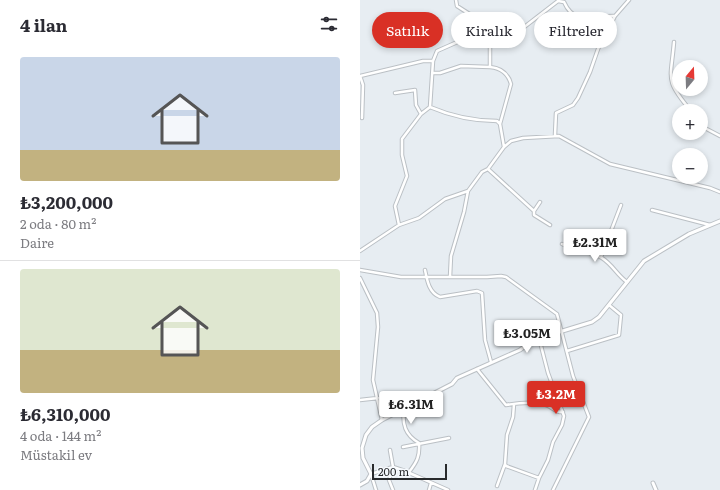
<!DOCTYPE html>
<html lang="tr">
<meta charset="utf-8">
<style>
:root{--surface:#fff;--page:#f7f7f7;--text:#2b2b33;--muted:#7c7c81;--line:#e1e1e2;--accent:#d93025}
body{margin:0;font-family:Literata,serif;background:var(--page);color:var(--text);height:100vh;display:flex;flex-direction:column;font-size:15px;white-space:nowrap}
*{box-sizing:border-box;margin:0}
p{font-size:13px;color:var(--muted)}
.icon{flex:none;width:22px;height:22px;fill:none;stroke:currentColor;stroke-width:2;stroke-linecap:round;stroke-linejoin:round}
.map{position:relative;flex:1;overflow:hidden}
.panel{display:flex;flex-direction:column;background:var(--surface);width:360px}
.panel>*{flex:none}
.banner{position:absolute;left:12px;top:12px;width:288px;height:36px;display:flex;gap:8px}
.needle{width:26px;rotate:19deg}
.buttons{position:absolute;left:312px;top:60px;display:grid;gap:8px}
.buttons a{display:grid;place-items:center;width:36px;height:36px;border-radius:50%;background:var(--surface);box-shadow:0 2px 6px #0003;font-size:20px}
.scale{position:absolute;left:12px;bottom:10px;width:75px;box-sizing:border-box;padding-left:4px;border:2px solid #282a2c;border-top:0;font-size:11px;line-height:14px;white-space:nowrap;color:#282a2c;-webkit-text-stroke:3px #f6fafe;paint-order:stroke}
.price{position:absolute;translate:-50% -34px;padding:0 9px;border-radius:4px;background:#fff;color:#222;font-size:13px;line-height:26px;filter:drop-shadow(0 1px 2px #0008)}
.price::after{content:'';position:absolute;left:50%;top:24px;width:12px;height:9px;margin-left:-6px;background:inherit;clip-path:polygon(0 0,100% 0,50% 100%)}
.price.active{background:var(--accent);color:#fff}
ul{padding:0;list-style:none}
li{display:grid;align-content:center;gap:8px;height:212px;padding:0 20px}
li+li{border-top:1px solid var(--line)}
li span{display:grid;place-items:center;height:124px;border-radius:4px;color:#555}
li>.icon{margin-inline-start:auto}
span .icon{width:72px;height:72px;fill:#fffc;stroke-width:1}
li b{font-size:17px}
h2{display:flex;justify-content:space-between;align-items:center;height:48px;padding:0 20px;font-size:17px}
.pill{padding:0 14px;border-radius:18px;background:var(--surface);box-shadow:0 2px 6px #0003;font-size:14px;line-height:36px}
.pill.active{background:var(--accent);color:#fff}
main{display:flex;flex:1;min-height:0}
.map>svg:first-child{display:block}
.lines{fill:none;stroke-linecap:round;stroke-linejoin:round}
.minor-casing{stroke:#bbc0c5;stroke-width:4.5}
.tertiary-casing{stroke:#bbc0c5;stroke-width:5}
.minor{stroke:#fff;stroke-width:2.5}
.tertiary{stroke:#fff;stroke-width:3}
</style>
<main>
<section class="panel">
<h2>4 ilan<svg class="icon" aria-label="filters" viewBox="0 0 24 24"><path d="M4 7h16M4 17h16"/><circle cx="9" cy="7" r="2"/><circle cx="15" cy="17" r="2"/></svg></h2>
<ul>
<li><span style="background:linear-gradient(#c9d6e8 75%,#c2b280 0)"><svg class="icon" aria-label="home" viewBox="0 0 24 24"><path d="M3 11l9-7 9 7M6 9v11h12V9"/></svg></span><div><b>₺3,200,000</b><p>2 oda · 80 m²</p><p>Daire</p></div></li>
<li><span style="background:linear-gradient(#dfe7d0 65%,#c2b280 0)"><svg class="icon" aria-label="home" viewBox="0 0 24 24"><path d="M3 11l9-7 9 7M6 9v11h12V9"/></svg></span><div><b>₺6,310,000</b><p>4 oda · 144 m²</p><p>Müstakil ev</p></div></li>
</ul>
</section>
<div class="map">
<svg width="360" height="490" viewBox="0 0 360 490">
<rect width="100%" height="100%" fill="#e7edf2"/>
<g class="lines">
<defs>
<path id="minor" d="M 96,0 L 97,6 L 111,15 L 114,35
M 314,42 C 311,80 304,79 331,111
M 130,67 C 141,68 148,73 151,84 L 140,124
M 72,73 L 80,73 L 101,66 L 130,67 L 130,33
M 35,93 L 55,90 L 56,105 L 61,114
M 70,107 C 91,116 113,121 137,121 L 140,124 L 144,147
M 2,118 L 3,85 L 0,76 L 63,61 L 73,61
M 341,126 L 360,136
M 195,135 L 196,113 L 213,105 L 218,98 L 230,72 L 238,49 L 255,16 L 269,0
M 128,169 L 174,211 L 174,215 L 190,225
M 292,210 L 350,225
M 174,211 L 180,202
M 39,225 L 35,206 L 47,176 L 42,155 L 42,139 L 61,114 L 70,107 L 73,61 L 77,51 L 111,36 L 155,31 L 163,28 L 198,1 L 204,2 C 215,27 234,15 255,16
M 202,244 C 214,249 232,252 242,258 C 253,265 257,275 267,282
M 0,251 L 39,225 L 59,218 L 85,199 L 108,191 L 122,172 L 128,169 L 144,147 L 151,141 L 163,138 L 199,136 L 250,164 L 350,188 L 360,192
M 222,252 L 226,243
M 241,257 L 261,205
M 0,270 L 41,277 L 127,277 L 141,276 L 146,277 L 197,314 L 213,376 L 229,417 L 193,490
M 65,270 C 67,280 69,293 80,297 L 117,291 L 122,293 L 125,340 L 131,362
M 90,277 L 91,256 L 104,212 L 108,191
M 0,278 L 17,313 L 18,327 L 13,380 L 22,420
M 207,351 L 259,335 L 261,315 L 249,305
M 117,369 L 146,405 C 158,403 174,401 186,405 C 193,407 195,413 203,412
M 0,400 L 18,398
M 154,404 L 153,417 L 147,435 L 145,464 L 146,466 L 179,478
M 44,409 C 42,424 45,435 59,443 C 60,456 57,462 49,472
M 43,447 L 89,438
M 30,450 L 33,467 L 29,480 L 33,490
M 137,486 L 145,464
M 16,490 L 11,474 L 33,467 L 45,471 L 88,490
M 69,490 L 71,483
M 175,490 L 179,478 L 188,460 L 193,442 L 202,425 L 204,416 L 188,373 L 179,338"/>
<path id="tertiary" d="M 293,483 L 296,490
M 0,485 L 7,481 L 11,474 L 3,458 L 2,448 L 6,435 L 12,427 L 22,420 L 92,384 L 97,378 L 160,350 L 173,340 L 232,322 L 239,317 L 284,261 L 329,234 L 360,221"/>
</defs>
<use href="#minor" class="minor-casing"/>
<use href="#tertiary" class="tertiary-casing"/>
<use href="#minor" class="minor"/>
<use href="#tertiary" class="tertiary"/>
</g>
</svg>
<div class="buttons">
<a><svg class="needle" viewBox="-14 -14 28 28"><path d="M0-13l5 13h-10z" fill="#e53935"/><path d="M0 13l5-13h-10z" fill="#7c7c81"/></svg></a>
<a>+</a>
<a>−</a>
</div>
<div class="scale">200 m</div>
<b class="price" style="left:235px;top:263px">₺2.31M</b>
<b class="price" style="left:167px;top:354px">₺3.05M</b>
<b class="price active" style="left:196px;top:415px">₺3.2M</b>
<b class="price" style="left:51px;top:425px">₺6.31M</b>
<div class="banner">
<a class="pill active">Satılık</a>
<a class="pill">Kiralık</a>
<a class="pill">Filtreler</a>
</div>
</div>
</main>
